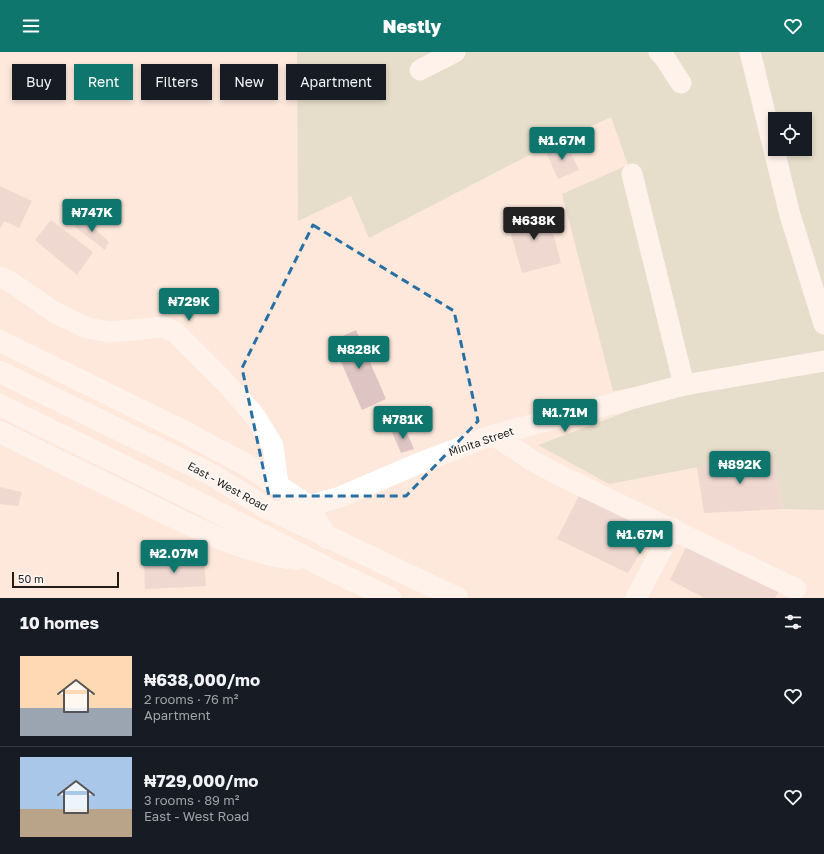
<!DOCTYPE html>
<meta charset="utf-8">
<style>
:root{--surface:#171b24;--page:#20242c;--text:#f1f3f6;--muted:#9ea1a6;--line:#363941;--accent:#0f766e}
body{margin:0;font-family:"Golos Text",sans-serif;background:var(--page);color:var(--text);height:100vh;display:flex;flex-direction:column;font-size:15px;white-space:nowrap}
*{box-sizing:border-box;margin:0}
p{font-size:13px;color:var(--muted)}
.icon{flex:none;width:22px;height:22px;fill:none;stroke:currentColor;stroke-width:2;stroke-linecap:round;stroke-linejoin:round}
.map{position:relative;height:546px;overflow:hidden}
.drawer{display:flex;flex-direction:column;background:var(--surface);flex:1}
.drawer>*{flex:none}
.top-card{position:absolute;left:12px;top:12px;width:400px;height:36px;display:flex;gap:8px}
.buttons{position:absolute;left:768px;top:60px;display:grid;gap:8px}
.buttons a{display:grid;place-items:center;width:44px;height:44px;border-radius:0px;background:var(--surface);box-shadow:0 2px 6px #0003;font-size:20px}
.scale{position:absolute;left:12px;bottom:10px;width:107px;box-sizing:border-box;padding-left:4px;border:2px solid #231c17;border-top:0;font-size:11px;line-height:14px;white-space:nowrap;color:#231c17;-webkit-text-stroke:3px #fdf9f7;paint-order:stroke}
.price{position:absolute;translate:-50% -34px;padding:0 9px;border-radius:4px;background:var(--accent);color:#fff;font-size:13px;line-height:26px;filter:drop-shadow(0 1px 2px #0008)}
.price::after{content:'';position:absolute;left:50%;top:24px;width:12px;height:9px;margin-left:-6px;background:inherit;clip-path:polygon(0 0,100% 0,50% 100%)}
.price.current{background:#222;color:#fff}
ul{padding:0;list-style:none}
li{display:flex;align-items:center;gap:12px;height:100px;padding:0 20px}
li+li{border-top:1px solid var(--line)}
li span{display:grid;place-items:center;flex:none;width:112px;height:80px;border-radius:0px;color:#555}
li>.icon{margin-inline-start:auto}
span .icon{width:48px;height:48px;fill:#fffc;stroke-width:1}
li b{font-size:17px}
h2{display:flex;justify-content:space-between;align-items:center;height:48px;padding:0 20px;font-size:17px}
.tag{padding:0 14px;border-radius:0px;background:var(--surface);box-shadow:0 2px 6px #0003;font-size:14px;line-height:36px}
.tag.current{background:var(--accent);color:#fff}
header{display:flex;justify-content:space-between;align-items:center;height:52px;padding:0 20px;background:var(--accent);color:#fff;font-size:18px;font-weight:800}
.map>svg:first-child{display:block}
.green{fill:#cad2b7;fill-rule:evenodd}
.building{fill:#dec5c4}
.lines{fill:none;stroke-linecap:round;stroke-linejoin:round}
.minor{stroke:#fff;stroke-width:21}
.major{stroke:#fff;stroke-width:22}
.marked{fill:none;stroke:#2870a4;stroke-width:3;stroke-dasharray:8 5;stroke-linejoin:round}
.labels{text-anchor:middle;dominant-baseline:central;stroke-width:3;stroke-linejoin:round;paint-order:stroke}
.street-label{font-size:11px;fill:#231c17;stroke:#fdf9f7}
</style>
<header><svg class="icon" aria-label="menu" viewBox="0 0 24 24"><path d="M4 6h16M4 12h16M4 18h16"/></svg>Nestly<svg class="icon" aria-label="heart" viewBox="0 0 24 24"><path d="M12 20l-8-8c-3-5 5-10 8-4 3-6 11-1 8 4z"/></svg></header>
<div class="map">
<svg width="824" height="546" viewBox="0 0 824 546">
<rect width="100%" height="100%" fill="#fde8db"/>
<path class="green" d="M 297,0 L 824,0 L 824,304 L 613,339 L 562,142 L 628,113 L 611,65 L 543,96 L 369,186 L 351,144 L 298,169 ZM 775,67 L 805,67 L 805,97 L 775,97 Z
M 824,314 L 824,458 L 783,457 L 772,401 L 609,432 L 538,393 L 650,351 Z"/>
<path class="building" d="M 566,91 L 579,118 L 558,127 L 546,100 Z
M 0,134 L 32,149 L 19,176 L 4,169 L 0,177 Z
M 547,158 L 561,211 L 522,221 L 507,168 Z
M 81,164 L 109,190 L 105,198 L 75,175 Z
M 51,168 L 93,200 L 77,223 L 35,188 Z
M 356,278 L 386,347 L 362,358 L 332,289 Z
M 404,374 L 414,397 L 401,401 L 392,380 Z
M 772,401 L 783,457 L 704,461 L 697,415 Z
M 0,435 L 22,440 L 18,454 L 0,452 Z
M 582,438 L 656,475 L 628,521 L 557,487 Z
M 689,489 L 781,536 L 775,546 L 705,546 L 670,528 Z
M 164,503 L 175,503 L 176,508 L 204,508 L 206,534 L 145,537 L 144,510 L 165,509 Z"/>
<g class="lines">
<path class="minor" d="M 659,0 L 664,5 L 681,31
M 750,0 L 790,163 L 824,272
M 420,18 L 455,0
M 632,122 L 684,333
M 0,225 L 11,230 L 54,260 L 87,276 L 110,280 L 164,275 L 176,281 L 223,328 L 255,364 L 273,394 L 278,432
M 493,383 L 533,409 L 565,426 L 796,537
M 308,454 L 340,445 L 422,410 L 493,383 L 684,333 L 824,309
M 636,546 L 673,476"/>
<path class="major" d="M 0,289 L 181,378 L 250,415 L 308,454 L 327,486
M 0,320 L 212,423 L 263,454 L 457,546
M 0,353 L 195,449 L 331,518 L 390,546
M 0,380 C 46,403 93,426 139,448 C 190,473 240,501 297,507"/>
</g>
<path d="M0 0H824V546H0ZM 313,173 L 454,259 L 478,369 L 406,444 L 269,444 L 242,316 Z" fill="#fde8db" fill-opacity=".55" fill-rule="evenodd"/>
<path class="marked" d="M 313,173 L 454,259 L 478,369 L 406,444 L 269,444 L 242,316 Z"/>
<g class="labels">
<g class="street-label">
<text transform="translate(481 389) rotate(-19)">Minita Street</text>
<text transform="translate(228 434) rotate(29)">East - West Road</text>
</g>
</g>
</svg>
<div class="buttons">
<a><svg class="icon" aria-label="locate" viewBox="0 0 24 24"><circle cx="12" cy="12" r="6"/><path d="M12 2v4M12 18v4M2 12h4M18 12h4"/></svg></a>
</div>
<div class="scale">50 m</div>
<b class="price" style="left:562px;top:109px">₦1.67M</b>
<b class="price" style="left:92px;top:181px">₦747K</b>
<b class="price current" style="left:534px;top:189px">₦638K</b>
<b class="price" style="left:189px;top:270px">₦729K</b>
<b class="price" style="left:359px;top:318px">₦828K</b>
<b class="price" style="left:565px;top:381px">₦1.71M</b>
<b class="price" style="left:403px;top:388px">₦781K</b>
<b class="price" style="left:740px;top:433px">₦892K</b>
<b class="price" style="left:640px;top:503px">₦1.67M</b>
<b class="price" style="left:174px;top:522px">₦2.07M</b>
<div class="top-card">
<a class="tag">Buy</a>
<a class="tag current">Rent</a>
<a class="tag">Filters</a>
<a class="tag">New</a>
<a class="tag">Apartment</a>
</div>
</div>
<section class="drawer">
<h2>10 homes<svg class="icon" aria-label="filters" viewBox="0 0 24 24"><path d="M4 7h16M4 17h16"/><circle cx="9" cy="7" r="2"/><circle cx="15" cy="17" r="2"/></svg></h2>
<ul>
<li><span style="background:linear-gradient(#ffd9b3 65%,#9aa5b1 0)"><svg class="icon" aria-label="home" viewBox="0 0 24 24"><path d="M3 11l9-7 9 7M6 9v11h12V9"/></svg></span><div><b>₦638,000/mo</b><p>2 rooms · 76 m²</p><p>Apartment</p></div><svg class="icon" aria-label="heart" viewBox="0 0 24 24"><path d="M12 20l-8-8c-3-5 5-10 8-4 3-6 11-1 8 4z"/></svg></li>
<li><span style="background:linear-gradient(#a9c7e8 65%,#b9a48a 0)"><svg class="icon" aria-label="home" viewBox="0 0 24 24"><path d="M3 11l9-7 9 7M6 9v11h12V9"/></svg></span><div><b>₦729,000/mo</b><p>3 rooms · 89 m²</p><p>East - West Road</p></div><svg class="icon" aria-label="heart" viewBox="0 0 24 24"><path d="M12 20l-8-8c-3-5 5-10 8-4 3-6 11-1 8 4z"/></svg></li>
</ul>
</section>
